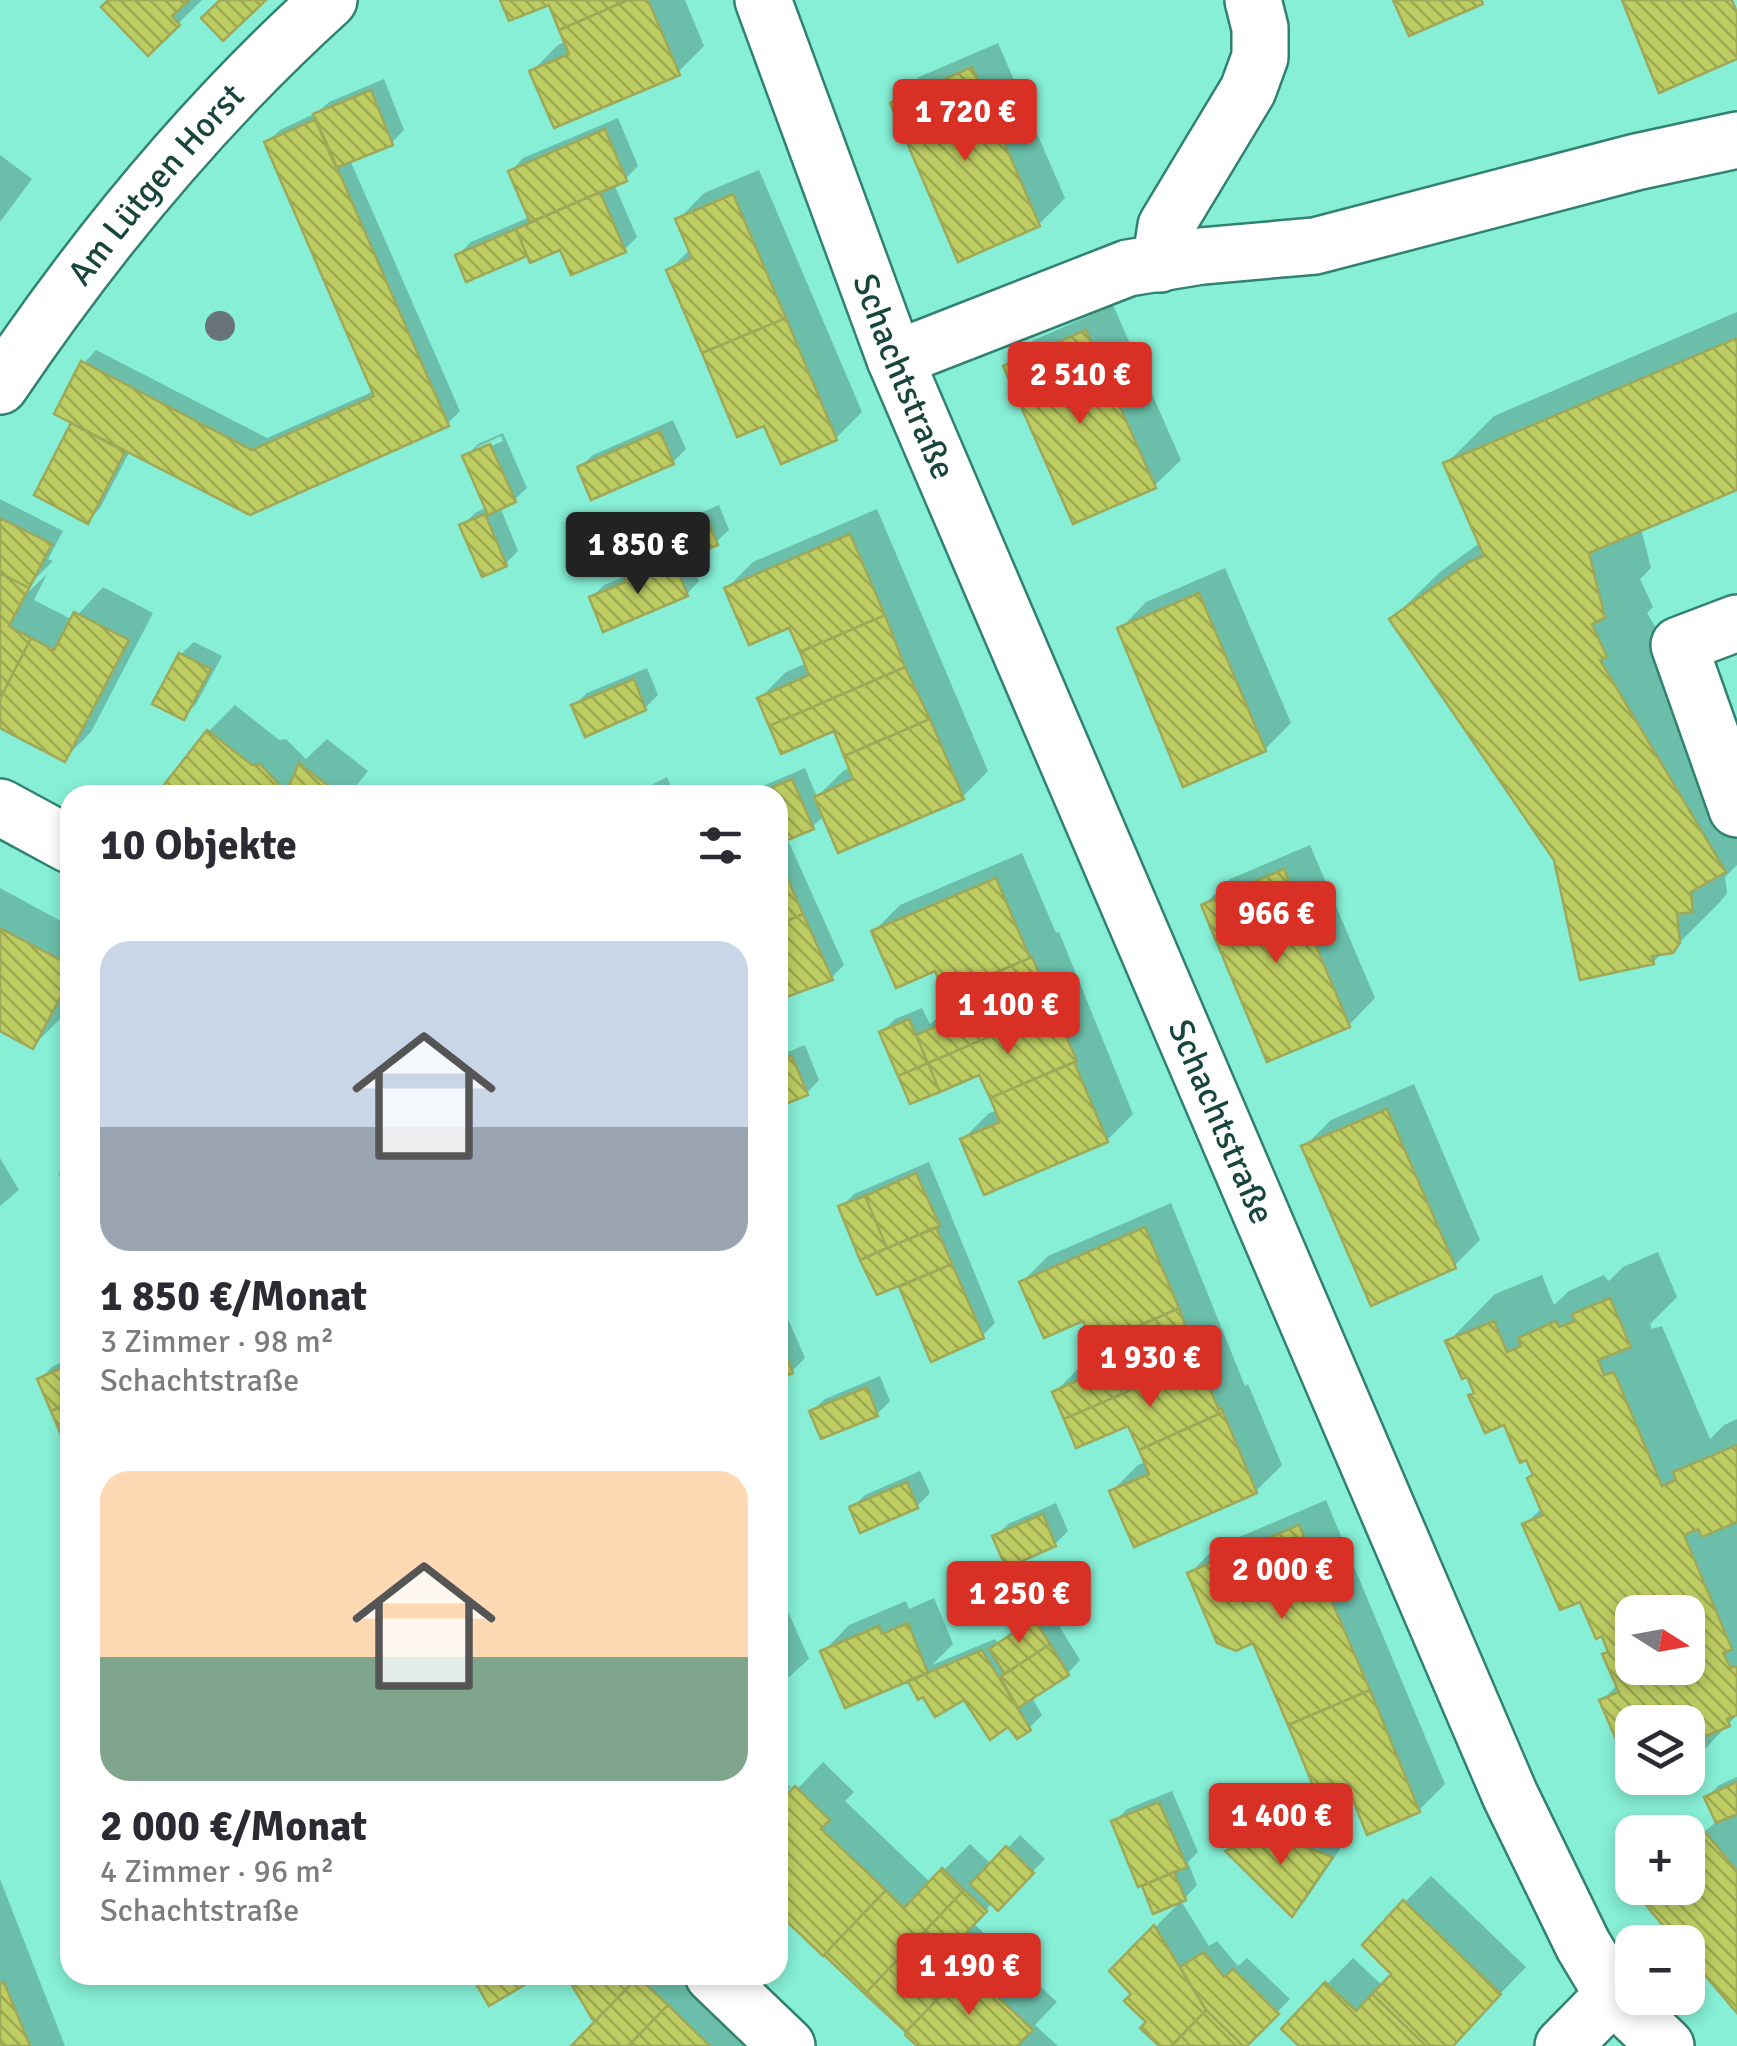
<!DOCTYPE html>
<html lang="de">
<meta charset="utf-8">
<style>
:root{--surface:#fff;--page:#f7f7f7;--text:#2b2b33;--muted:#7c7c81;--accent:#d93025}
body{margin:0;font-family:Signika,sans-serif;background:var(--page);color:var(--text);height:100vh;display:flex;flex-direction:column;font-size:38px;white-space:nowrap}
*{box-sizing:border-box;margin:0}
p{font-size:32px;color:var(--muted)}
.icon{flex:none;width:55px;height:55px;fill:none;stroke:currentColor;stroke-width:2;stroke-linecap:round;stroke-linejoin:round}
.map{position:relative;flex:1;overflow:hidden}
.drawer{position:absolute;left:60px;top:785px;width:728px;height:1200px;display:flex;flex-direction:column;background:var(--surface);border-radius:30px;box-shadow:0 5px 15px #0003}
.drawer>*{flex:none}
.needle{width:65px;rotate:101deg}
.fabs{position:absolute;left:1615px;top:1595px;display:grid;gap:20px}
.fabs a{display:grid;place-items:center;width:90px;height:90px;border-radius:20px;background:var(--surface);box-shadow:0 5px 15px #0003;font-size:50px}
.price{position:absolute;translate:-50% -85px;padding:0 22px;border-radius:10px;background:var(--accent);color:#fff;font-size:32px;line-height:65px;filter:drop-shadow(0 2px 5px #0008)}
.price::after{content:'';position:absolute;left:50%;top:60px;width:30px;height:22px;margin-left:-15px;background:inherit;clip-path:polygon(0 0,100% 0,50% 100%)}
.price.current{background:#222;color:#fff}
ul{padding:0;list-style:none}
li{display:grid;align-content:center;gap:20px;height:530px;padding:0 40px}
li span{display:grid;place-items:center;height:310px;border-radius:30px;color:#555}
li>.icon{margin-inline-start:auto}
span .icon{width:180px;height:180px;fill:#fffc;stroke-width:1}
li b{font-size:42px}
h2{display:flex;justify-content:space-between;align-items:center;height:120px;padding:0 40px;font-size:42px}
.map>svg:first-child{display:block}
.shadow{fill:#0003;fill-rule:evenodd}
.building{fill:url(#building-back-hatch);stroke:#9da859;stroke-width:2.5;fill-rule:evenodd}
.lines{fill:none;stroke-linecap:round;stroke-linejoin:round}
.minor-casing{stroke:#318271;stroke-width:60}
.minor{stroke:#fff;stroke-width:55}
.tree{fill:#677379}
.labels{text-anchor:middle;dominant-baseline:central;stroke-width:8;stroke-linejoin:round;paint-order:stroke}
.street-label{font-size:35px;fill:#19463c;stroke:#94fce2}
</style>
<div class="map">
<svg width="1737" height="2046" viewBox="0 0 1737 2046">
<defs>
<pattern id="building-back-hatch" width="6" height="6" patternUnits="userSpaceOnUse" patternTransform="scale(2.5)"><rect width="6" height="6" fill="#becd62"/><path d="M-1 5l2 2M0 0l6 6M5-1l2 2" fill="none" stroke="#9aa852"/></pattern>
</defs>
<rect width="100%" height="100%" fill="#86efd5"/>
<path class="shadow" d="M 112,0 L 202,0 L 148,53 Z
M 503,0 L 685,0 L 704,46 L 678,72 L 532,71 L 558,45 L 567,41 L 550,1 Z
M 998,43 L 1065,198 L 1039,224 L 893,103 L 919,77 Z
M 384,79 L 404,130 L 391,143 L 350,160 L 460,411 L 447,424 L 250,512 L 130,451 L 100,508 L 88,521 L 37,494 L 74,422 L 84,363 L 96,350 L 267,438 L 374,391 L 267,142 L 280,130 L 318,112 L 329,102 Z
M 618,118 L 638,166 L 625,179 L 614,184 L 637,237 L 624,250 L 562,247 L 528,253 L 468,279 L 458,255 L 471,242 L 530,217 L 511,171 L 523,158 Z
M 0,155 L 32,179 L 0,222 Z
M 759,170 L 862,412 L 836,438 L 765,422 L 669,270 L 691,249 L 678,220 L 704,193 Z
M 1113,305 L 1181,460 L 1154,486 L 1006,367 L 1032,341 Z
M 1737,312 L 1737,487 L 1641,528 L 1651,568 L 1640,579 L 1653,607 L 1647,613 L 1737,763 L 1737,865 L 1725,877 L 1727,893 L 1720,902 L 1671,951 L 1663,952 L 1653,962 L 1557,859 L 1392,619 L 1440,572 L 1481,542 L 1446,464 L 1494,416 Z
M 673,420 L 686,449 L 673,462 L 580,467 L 593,455 Z
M 503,433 L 527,488 L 514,500 L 500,507 L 518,551 L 506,563 L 462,526 L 475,513 L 487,507 L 465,457 L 478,444 ZM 501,436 L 503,441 L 477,452 L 477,447 Z
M 0,499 L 63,531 L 48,559 L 53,561 L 19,595 L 22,598 L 47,574 L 34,600 L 73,620 L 103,587 L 153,613 L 91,732 L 64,759 L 0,725 Z
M 719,505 L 729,530 L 716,542 L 688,554 L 699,581 L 687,594 L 591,598 L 604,585 L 626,576 L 612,544 L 625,531 L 655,518 L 661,533 L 668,527 Z
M 877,509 L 988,771 L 962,797 L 825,815 L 812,827 L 787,838 L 844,965 L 831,978 L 778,997 L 778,795 L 755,795 L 765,785 L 805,768 L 817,797 L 843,771 L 851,767 L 835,728 L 760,698 L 786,672 L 807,663 L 791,624 L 727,588 L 753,562 Z
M 1225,568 L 1291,723 L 1265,749 L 1120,629 L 1146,602 Z
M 194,642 L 222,656 L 196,704 L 183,717 L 181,654 Z
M 647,668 L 658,695 L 645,708 L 574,706 L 587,693 Z
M 235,705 L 279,740 L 286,739 L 306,759 L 327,739 L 368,771 L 349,795 L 159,795 L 209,731 Z
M 667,777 L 675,795 L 637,795 L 642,790 Z
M 1310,845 L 1375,998 L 1349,1025 L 1204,905 L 1230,879 Z
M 1022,853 L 1056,933 L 1059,932 L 1133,1114 L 1107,1140 L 963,1139 L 989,1113 L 998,1110 L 981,1071 L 912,1101 L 882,1032 L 895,1019 L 922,1008 L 930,1024 L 953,1006 L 936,968 L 874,931 L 900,905 Z
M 0,888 L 70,926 L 70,999 L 59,1020 L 33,1046 L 0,1028 Z
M 805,1045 L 819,1080 L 807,1093 L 778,1104 L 778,1056 Z
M 1414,1084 L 1480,1240 L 1454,1266 L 1304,1147 L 1331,1120 Z
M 0,1158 L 19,1190 L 0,1206 Z
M 929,1162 L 995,1323 L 982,1336 L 932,1358 L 900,1284 L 878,1292 L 841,1207 L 854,1194 Z
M 1171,1203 L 1245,1386 L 1248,1384 L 1282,1465 L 1256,1491 L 1112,1491 L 1138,1465 L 1146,1462 L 1129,1423 L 1055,1392 L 1081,1366 L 1101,1357 L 1084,1318 L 1022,1282 L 1048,1256 Z
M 1658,1252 L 1677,1297 L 1650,1324 L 1652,1329 L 1662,1326 L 1710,1439 L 1724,1425 L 1737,1419 L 1737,1715 L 1688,1767 L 1688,1722 L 1632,1722 L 1632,1772 L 1625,1755 L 1630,1750 L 1602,1701 L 1618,1684 L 1605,1655 L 1610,1650 L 1581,1598 L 1525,1524 L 1542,1508 L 1530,1478 L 1535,1473 L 1505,1422 L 1471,1395 L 1476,1390 L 1448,1342 L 1495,1294 L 1542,1275 L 1554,1305 L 1569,1291 L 1604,1275 L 1608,1281 L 1610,1280 L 1623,1267 ZM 1632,1612 L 1688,1612 L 1688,1668 L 1632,1668 Z
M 782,1305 L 805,1358 L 792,1371 L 778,1377 L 778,1307 Z
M 70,1359 L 70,1439 L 40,1379 L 53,1366 Z
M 880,1376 L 890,1401 L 877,1414 L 822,1436 L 812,1411 L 825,1399 Z
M 920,1471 L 930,1493 L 917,1506 L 852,1508 L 865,1495 Z
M 1326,1500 L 1445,1784 L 1419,1810 L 1352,1791 L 1255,1640 L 1190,1573 L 1216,1547 Z
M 1056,1503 L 1068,1531 L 1055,1544 L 995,1537 L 1008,1524 Z
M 934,1598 L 953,1644 L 932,1665 L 995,1639 L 998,1643 L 1048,1608 L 1080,1660 L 1068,1673 L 1031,1696 L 1042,1715 L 1029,1728 L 1009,1724 L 965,1697 L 823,1652 L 849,1625 L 906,1601 L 909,1609 Z
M 786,1607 L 809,1659 L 778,1687 L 778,1610 Z
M 823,1762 L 854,1792 L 845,1801 L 931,1883 L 970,1844 L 992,1865 L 1020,1835 L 1045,1859 L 998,1907 L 993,1902 L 973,1923 L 1057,2002 L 1035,2025 L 1058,2046 L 921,2046 L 910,2032 L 778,1909 L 778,1806 L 779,1808 Z
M 778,1777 L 791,1787 L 778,1801 Z
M 1737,1777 L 1737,2009 L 1688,1951 L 1688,1942 L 1681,1942 L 1638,1892 L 1642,1888 L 1688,1888 L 1688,1846 L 1717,1821 L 1707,1797 L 1719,1785 Z
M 1172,1791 L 1198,1852 L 1188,1862 L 1197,1885 L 1185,1898 L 1155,1910 L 1114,1822 L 1127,1809 Z
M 1282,1821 L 1344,1843 L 1305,1901 L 1292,1914 L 1228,1851 L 1240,1838 Z
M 1431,1876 L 1526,1967 L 1450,2046 L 1303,2046 L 1327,1984 L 1353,1958 L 1383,1986 L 1395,1974 L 1405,1902 Z
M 0,1879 L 65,2046 L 0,2046 Z
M 1181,1901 L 1209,1946 L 1217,1941 L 1238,1966 L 1247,1958 L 1290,1999 L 1244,2046 L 1176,2046 L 1198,2022 L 1194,2019 L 1167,2046 L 1162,2046 L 1134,1994 L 1112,1971 Z
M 573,1975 L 689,1975 L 763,2046 L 574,2046 L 597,2022 L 571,1977 Z"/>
<path class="building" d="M 108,0 L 189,0 L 172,16 L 180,25 L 148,56 L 101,7 Z
M 220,0 L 266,0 L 223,41 L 201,18 Z
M 500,0 L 628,0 L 559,30 L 549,5 L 509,21 Z
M 628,0 L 648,0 L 680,75 L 554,128 L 529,71 L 569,54 L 559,30 Z
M 1393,0 L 1481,0 L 1483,4 L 1409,36 Z
M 1622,0 L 1732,0 L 1737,13 L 1737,59 L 1659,93 Z
M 972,67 L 1040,226 L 958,262 L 890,103 Z
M 371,90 L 393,145 L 336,168 L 313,114 Z
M 316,119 L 449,426 L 250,515 L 54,414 L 81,361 L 252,450 L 374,396 L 264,142 Z
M 605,129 L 627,181 L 530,222 L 508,171 Z
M 600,192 L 626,252 L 571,275 L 560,250 L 530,263 L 516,229 Z
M 733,194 L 786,318 L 702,353 L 666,270 L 692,258 L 675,219 Z
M 516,229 L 527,256 L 466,282 L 455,255 Z
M 786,318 L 837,440 L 781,464 L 764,426 L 737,437 L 702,353 Z
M 1086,330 L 1156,488 L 1073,524 L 1003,366 Z
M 1737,338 L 1737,490 L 1589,553 L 1605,618 L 1592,624 L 1607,657 L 1600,660 L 1726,872 L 1691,892 L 1693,912 L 1677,914 L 1680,943 L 1673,953 L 1652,956 L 1654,964 L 1580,980 L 1554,860 L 1389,619 L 1469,562 L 1484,556 L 1443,463 Z
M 71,423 L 125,452 L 88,524 L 34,495 Z
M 660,431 L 674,464 L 591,500 L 577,467 Z
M 490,444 L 516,502 L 488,515 L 462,456 Z
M 485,514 L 507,566 L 482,577 L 459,525 Z
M 706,516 L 718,545 L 664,567 L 652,539 Z
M 0,518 L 52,544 L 29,588 L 0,573 Z
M 642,529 L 659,569 L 626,582 L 609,543 Z
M 850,534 L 885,615 L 800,652 L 789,628 L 749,645 L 724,588 Z
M 674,562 L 688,596 L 603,632 L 589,597 Z
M 0,573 L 29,588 L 9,626 L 31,638 L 0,699 Z
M 1199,593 L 1266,751 L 1183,787 L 1117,628 Z
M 74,612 L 129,640 L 65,762 L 0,728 L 0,699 L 31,638 L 54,650 Z
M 885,615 L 905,667 L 769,726 L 757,698 L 809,675 L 800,652 Z
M 179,653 L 211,669 L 184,720 L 152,704 Z
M 905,667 L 930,719 L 844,756 L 834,731 L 781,754 L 769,726 Z
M 634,679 L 646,710 L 585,737 L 571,705 Z
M 930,719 L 964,799 L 838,853 L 814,797 L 853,779 L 844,756 Z
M 207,730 L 252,765 L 260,764 L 287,793 L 156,795 Z
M 299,763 L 340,795 L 285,795 Z
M 792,779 L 814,829 L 778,844 L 778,795 L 754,795 Z
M 778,857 L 803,914 L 778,925 Z
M 1284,869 L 1350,1027 L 1267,1062 L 1201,905 Z
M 996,878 L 1030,958 L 945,994 L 935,971 L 896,988 L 871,931 Z
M 803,914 L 833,980 L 778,1000 L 778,925 Z
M 0,928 L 70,965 L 70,979 L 33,1049 L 0,1031 Z
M 1032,957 L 1054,1009 L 928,1063 L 916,1035 L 956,1018 L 945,994 Z
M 1054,1009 L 1077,1061 L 990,1098 L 979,1075 L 940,1092 L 928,1063 Z
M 909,1019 L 928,1063 L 898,1076 L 879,1032 Z
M 792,1056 L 808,1095 L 778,1107 L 778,1062 Z
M 1074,1062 L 1108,1142 L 984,1195 L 960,1139 L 1000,1122 L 990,1098 Z
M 928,1063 L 940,1092 L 910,1104 L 898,1076 Z
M 1387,1109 L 1456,1268 L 1371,1306 L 1301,1146 Z
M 70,1168 L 70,1193 L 60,1174 Z
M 916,1173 L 940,1226 L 887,1248 L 865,1196 Z
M 865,1196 L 887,1248 L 860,1260 L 838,1206 Z
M 936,1227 L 952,1264 L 877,1295 L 860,1260 Z
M 1145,1227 L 1179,1308 L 1094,1346 L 1083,1321 L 1044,1338 L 1019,1282 Z
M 952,1264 L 984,1338 L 931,1362 L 899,1287 Z
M 1610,1298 L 1631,1347 L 1598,1360 L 1604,1375 L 1614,1372 L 1662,1486 L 1676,1480 L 1673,1472 L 1737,1445 L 1737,1522 L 1702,1537 L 1698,1529 L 1684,1535 L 1732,1649 L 1723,1653 L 1731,1668 L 1737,1666 L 1737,1715 L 1727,1719 L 1730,1726 L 1691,1742 L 1688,1722 L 1632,1722 L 1632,1778 L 1672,1778 L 1639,1792 L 1622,1754 L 1628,1752 L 1621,1736 L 1616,1739 L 1599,1700 L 1619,1692 L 1602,1654 L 1608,1652 L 1602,1636 L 1596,1639 L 1580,1602 L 1560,1610 L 1522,1524 L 1543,1515 L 1527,1478 L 1533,1475 L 1526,1460 L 1520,1463 L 1504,1425 L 1485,1433 L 1468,1395 L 1474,1393 L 1467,1377 L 1462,1379 L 1445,1341 L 1494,1321 L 1507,1352 L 1521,1346 L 1518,1338 L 1556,1321 L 1559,1327 L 1575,1321 L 1572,1314 ZM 1632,1612 L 1688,1612 L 1688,1668 L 1632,1668 Z
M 1179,1308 L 1198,1361 L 1064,1419 L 1052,1392 L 1103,1369 L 1094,1346 Z
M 778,1337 L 793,1373 L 778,1380 Z
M 1198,1361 L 1219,1410 L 1222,1408 L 1223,1412 L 1139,1450 L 1128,1426 L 1076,1448 L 1064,1419 Z
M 70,1364 L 70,1402 L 51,1411 L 37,1379 Z
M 867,1387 L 878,1416 L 821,1439 L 809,1411 Z
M 70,1402 L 70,1442 L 65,1444 L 51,1411 Z
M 1223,1412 L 1257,1493 L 1134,1547 L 1109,1491 L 1149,1474 L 1139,1450 Z
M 907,1482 L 918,1508 L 860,1533 L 849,1507 Z
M 1043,1514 L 1056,1546 L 1006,1568 L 992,1536 Z
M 1299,1525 L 1370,1690 L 1288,1725 L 1253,1643 L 1236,1651 L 1217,1643 L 1187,1573 Z
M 1034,1619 L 1050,1644 L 1005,1674 L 989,1649 Z
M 908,1623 L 928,1673 L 845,1708 L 820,1651 L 879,1626 L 882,1634 Z
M 1050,1644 L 1069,1675 L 1018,1708 L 1000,1677 Z
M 982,1650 L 1031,1730 L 1017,1739 L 1008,1727 L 990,1740 L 964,1700 L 935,1717 L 923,1697 L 918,1700 L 908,1681 Z
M 1370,1690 L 1420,1812 L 1367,1835 L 1351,1795 L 1322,1807 L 1288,1725 Z
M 1737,1782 L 1737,1814 L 1716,1823 L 1704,1797 Z
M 795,1786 L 830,1820 L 821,1829 L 886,1890 L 823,1956 L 778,1913 L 778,1804 Z
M 1159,1802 L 1187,1867 L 1138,1887 L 1111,1821 Z
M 1705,1832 L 1737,1871 L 1737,2013 L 1688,1955 L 1688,1942 L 1677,1942 L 1634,1891 L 1639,1888 L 1688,1888 L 1688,1847 Z
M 1267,1833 L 1333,1857 L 1292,1917 L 1225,1851 Z
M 1006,1846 L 1034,1873 L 998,1911 L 970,1884 Z
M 942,1868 L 964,1890 L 865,1994 L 824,1955 L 886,1890 L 904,1908 Z
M 1174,1872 L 1186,1900 L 1153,1914 L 1142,1886 Z
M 964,1890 L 987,1911 L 949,1951 L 967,1968 L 906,2032 L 865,1994 Z
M 1403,1900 L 1501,1994 L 1453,2046 L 1426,2046 L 1372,1994 L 1391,1974 L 1362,1945 Z
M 1154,1925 L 1206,2010 L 1171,2046 L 1159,2046 L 1140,2028 L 1146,2022 L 1124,2001 L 1131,1994 L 1109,1971 Z
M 1204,1952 L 1224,1977 L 1233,1969 L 1279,2014 L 1247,2046 L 1243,2046 L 1206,2010 L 1180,1967 Z
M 967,1968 L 1033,2030 L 1017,2046 L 917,2046 L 905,2035 L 906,2032 Z
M 471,1975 L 541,1975 L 489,2006 Z
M 570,1975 L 637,1975 L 638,1977 L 594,2022 L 567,1977 Z
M 638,1977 L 668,2005 L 628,2046 L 571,2046 Z
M 4,1982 L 30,2046 L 0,2046 L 0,1984 Z
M 1325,1982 L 1356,2011 L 1372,1994 L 1426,2046 L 1299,2046 L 1281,2029 Z
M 668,2005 L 710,2046 L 628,2046 Z
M 1206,2010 L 1243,2046 L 1172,2046 Z"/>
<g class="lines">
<defs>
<g id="minor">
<path id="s1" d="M 763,0 L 895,359 L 1510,1795 L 1583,1945 L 1613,1995 L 1666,2046"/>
<path d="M 1160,264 L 1166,226 L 1248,90 L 1260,57 L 1260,28 L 1253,0"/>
<path d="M 895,359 L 1128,268 L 1202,256 L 1315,246 L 1636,162 L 1737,140"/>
<path id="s2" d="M 0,386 C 95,245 203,114 329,0"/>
<path d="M 1737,623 L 1679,645 L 1737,809"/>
<path d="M 0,807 L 70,845"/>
<path d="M 713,1975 L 787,2046"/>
<path d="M 1563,2046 L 1613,1995"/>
</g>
</defs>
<use href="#minor" class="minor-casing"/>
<use href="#minor" class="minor"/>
</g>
<circle class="tree" cx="220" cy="326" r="15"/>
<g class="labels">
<g class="street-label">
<text stroke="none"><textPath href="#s2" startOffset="255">Am Lütgen Horst</textPath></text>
<text stroke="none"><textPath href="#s1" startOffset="402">Schachtstraße</textPath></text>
<text stroke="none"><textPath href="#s1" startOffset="1212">Schachtstraße</textPath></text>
</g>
</g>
</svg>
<div class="fabs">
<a><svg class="needle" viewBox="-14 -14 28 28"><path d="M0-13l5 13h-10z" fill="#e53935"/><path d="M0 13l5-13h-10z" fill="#7c7c81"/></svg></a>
<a><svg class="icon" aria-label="layers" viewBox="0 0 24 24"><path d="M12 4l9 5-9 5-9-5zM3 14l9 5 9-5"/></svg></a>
<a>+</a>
<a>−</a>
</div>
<b class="price" style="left:965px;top:164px">1 720 €</b>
<b class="price" style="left:1080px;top:427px">2 510 €</b>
<b class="price current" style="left:638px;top:597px">1 850 €</b>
<b class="price" style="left:1276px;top:966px">966 €</b>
<b class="price" style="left:1008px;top:1057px">1 100 €</b>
<b class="price" style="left:1150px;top:1410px">1 930 €</b>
<b class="price" style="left:1282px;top:1622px">2 000 €</b>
<b class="price" style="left:1019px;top:1646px">1 250 €</b>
<b class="price" style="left:1281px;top:1868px">1 400 €</b>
<b class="price" style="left:969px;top:2018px">1 190 €</b>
<section class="drawer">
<h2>10 Objekte<svg class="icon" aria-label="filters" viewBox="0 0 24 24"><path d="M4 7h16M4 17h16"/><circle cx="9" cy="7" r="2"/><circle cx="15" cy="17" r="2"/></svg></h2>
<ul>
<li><span style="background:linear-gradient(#c9d6e8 60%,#9aa5b1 0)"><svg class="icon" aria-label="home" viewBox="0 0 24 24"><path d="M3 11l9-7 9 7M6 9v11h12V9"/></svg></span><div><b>1 850 €/Monat</b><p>3 Zimmer · 98 m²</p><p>Schachtstraße</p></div></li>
<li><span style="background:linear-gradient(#ffd9b3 60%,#7fa58c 0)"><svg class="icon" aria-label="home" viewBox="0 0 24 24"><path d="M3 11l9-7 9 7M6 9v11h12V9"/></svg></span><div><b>2 000 €/Monat</b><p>4 Zimmer · 96 m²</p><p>Schachtstraße</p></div></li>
</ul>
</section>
</div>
